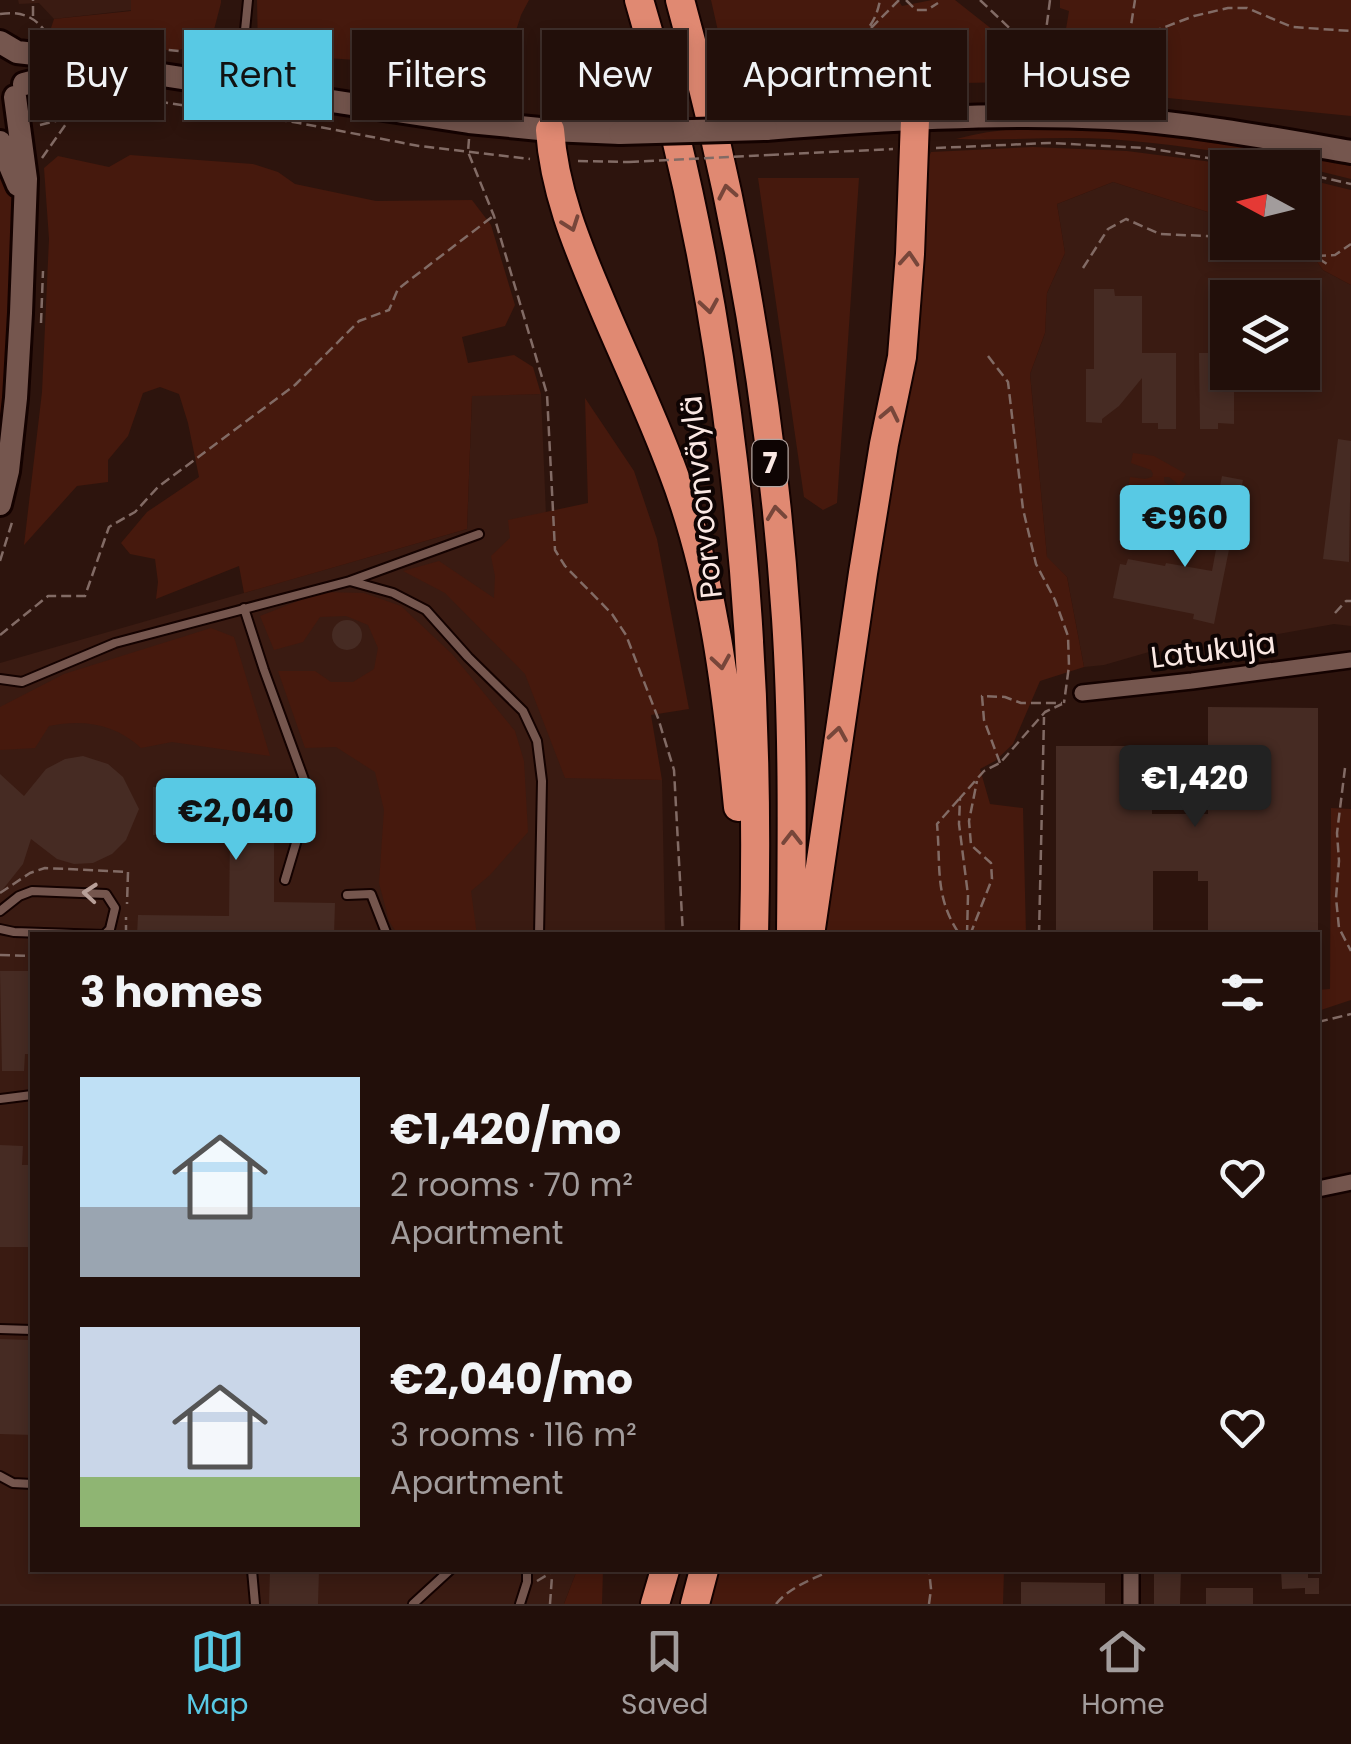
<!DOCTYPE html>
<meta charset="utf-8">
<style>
:root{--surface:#220f0a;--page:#2e1d18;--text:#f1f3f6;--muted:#a29c9c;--line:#3f2f2b;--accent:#58c9e4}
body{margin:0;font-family:Poppins,sans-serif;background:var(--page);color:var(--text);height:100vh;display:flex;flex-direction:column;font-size:38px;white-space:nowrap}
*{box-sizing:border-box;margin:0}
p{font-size:32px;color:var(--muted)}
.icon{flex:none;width:55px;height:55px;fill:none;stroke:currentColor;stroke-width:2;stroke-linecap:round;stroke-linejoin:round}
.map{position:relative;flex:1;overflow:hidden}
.drawer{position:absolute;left:30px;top:932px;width:1290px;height:640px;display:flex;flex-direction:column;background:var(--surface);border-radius:0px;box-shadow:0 5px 15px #0003,0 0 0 2px var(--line)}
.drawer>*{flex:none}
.top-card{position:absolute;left:30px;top:30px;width:1292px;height:90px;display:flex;gap:20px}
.needle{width:65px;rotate:277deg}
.buttons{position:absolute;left:1210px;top:150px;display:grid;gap:20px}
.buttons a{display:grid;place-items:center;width:110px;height:110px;border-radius:0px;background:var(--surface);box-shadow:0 5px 15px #0003,0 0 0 2px var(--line);font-size:50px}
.price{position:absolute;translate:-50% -85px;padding:0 22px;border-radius:10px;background:var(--accent);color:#111;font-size:32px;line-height:65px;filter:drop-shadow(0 2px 5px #0008)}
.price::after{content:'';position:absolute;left:50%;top:60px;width:30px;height:22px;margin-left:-15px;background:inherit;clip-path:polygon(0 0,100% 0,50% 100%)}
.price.active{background:#222;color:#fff}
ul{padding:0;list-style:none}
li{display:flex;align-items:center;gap:30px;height:250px;padding:0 50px}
li span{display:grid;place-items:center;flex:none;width:280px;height:200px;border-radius:0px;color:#555}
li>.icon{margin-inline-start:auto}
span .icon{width:120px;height:120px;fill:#fffc;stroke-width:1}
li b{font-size:42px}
h2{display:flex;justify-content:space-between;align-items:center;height:120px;padding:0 50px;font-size:42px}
.chip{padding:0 35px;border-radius:0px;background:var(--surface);box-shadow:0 5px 15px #0003,0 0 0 2px var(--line);font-size:35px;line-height:90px}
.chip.active{background:var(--accent);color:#111}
.dock{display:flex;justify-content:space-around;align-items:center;height:140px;border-top:2px solid var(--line);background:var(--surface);font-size:28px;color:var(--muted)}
.dock a{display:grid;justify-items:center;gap:5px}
.dock .active{color:var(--accent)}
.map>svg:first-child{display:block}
.built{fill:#3a1b12;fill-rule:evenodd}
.green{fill:#46190d}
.building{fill:#462b23}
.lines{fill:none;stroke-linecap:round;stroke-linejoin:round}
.service-casing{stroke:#140200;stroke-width:12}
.minor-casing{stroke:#140200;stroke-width:20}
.secondary-casing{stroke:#140200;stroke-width:28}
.motorway-casing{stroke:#140200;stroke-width:32}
.path{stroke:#826b65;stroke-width:2.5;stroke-dasharray:10 5;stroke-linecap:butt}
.service{stroke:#75564e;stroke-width:8}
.minor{stroke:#75564e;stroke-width:15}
.secondary{stroke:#75564e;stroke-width:22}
.motorway{stroke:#e08972;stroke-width:28}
.secondary-bridge-casing{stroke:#140200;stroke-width:28;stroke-linecap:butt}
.path-bridge{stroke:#826b65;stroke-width:2.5;stroke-dasharray:10 5;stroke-linecap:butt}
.secondary-bridge{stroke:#75564e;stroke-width:22}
.oneway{stroke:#77463a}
.oneway2{stroke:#b89f98}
.labels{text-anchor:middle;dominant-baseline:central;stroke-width:8;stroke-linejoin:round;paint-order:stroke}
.shield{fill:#0e0403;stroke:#b3a4a0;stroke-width:2.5}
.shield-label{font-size:28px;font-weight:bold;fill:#fae8e3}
.street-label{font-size:30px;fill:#fae8e3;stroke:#0e0403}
</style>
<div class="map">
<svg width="1351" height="1604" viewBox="0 0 1351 1604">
<rect width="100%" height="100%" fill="#2d140d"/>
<path class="built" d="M 18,0 L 220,0 L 54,19 L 39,3 L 19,4 Z
M 1113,182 L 1227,218 L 1228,242 L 1304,243 L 1323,270 L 1351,285 L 1351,626 L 1334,624 L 1212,646 L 1149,652 L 1104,665 L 1084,667 L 1067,577 L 1047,558 L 1030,374 L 1045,333 L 1047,293 L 1065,253 L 1057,204 ZM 1228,298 L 1302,298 L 1302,372 L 1228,372 Z
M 541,394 L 548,563 L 565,777 L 662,780 L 665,935 L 32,935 L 32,1570 L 577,1570 L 564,1604 L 0,1604 L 0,663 L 467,529 L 472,395 Z"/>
<path class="green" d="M 131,0 L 221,0 L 221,3 L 211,41 L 175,51 L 48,37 L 54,19 L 131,11 Z
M 257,0 L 529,0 L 521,15 L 506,62 L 411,64 L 258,53 Z
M 711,0 L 898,0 L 902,6 L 932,0 L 955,0 L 1012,45 L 1019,82 L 847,85 L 727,71 Z
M 1060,0 L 1351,0 L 1351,116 L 1107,92 L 1111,81 L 1104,81 L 1065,35 L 1069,11 L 1060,8 Z
M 1098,127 L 1189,133 L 1351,166 L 1351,179 C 1272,159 1190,145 1109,139 C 1058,136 1007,141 956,139 C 1003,126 1049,127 1098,127 Z
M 1033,147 L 1127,151 L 1251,167 L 1228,168 L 1227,218 L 1113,182 L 1057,204 L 1065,253 L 1047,293 L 1045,333 L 1030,374 L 1047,557 L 1067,577 L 1084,667 L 1040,681 L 1013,744 L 995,761 L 980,769 L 990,804 L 1023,808 L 1026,935 L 823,935 L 926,164 L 931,152 Z
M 0,155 L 15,206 L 12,305 L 0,422 Z
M 130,155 L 253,164 L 278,172 L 295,184 L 376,201 L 472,200 L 491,225 L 515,305 L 505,326 L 462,337 L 468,363 L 514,355 L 533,367 L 541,394 L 472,396 L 467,529 L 244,593 L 239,566 L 156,599 L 158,582 L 155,559 L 130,554 L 121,543 L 147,512 L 199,477 L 188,423 L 179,394 L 160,387 L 143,393 L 128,436 L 108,460 L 108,482 L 77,486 L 24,545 L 42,392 L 49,239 L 44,168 L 58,156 L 109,167 Z
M 758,178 L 859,178 L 837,503 L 823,510 L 804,497 Z
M 1302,178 L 1351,190 L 1351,285 L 1323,270 L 1303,242 Z
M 585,398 L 634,471 L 657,539 L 689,709 L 651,715 L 662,780 L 565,778 L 525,674 L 445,593 L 403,571 L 439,561 L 494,598 L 495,576 L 491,556 L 510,538 L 508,520 L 588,503 Z
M 1133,453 L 1154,456 L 1186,474 L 1179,485 L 1169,477 L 1164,477 L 1164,482 L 1175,489 L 1163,505 L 1152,509 L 1146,497 L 1140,499 L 1145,513 L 1135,517 L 1126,498 L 1130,477 L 1145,479 L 1152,477 L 1153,474 L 1151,470 L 1131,463 Z
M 321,592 L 364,593 L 401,606 L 452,654 L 515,731 L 524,761 L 528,832 L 490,875 L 471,891 L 477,935 L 398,935 L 389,921 L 379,883 L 384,810 L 375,772 L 336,747 L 305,748 L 278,671 L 315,671 L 331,682 L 353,682 L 374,669 L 378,648 L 368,625 L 346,616 L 320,617 L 303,642 L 274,650 L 260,616 Z
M 211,628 L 234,637 L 270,756 L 172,742 L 141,748 C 115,724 84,719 49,726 L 35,748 L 0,750 L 0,707 L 64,674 Z
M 1331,808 L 1351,809 L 1351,1000 L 1318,1011 L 1318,990 L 1330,989 Z
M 577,1570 L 603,1570 L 602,1604 L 564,1604 Z
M 719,1570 L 1004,1570 L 1003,1604 L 710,1604 Z"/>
<path class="building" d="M 1094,289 L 1114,289 L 1115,296 L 1142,296 L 1142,353 L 1176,353 L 1176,429 L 1158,429 L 1158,423 L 1142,423 L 1142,378 L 1119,406 L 1102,419 L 1102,423 L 1086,422 L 1086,369 L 1094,369 Z
M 1199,353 L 1228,353 L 1228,372 L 1234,372 L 1234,424 L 1218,423 L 1218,429 L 1200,429 Z
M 1338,439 L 1351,441 L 1349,562 L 1323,559 Z
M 1222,476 L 1243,480 L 1214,624 L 1193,619 L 1194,614 L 1113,598 L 1120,564 L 1126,565 L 1128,559 L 1165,566 L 1166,563 L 1212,571 L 1221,523 L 1213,522 Z
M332 635a15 15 0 1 1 30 0a15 15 0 1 1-30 0Z
M 1208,707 L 1318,708 L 1318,935 L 1208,935 L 1208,881 L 1198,881 L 1198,871 L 1153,871 L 1153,935 L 1056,935 L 1056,746 L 1152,746 L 1152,814 L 1208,814 Z
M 83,756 L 108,764 L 123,777 L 139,809 L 126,840 L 112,854 L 93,863 L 74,864 L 57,859 L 31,839 L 23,864 L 0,893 L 0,774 L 24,796 L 46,769 L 65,759 Z
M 153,787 L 286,788 L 285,833 L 274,833 L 274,902 L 335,903 L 334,935 L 137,935 L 138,915 L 229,916 L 230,836 L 153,835 Z
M 0,971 L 32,971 L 32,1054 L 25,1054 L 24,1071 L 2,1071 Z
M 0,1145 L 23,1146 L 22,1165 L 32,1165 L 32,1247 L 0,1247 Z
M 0,1339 L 29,1340 L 29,1357 L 32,1357 L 32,1435 L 0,1434 Z
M 270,1570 L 319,1570 L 318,1604 L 269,1604 Z
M 1154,1570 L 1181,1570 L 1180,1604 L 1154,1604 Z
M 1281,1570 L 1308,1570 L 1308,1578 L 1319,1578 L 1319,1594 L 1305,1594 L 1305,1588 L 1282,1589 Z
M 1021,1582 L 1105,1583 L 1105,1604 L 1021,1604 Z
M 1206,1588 L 1253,1588 L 1253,1604 L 1206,1604 Z"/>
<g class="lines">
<defs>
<path id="service" d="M 240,81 L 248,0
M 350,581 L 393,593 L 426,610 L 468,657 L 523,711 L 537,741 L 542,781 L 539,935
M 244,608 L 264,670 L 310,796 L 285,880
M 0,679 L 22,682 L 115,643 L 350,581 L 479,534
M 347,895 L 371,894 L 387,935
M 0,911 L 19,896 L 32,891 L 106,894 L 115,908 L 110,929 L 104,935 L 14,932 L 0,929
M 0,1099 L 32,1095
M 0,1329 L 32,1330
M 0,1476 L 13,1483 L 32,1484
M 252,1570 L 255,1604
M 413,1604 L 450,1570
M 520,1604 L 527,1582 L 527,1570"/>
<path id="minor" d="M 1082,693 L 1192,681 L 1351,660
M 1318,1189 L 1351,1182
M 1131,1604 L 1131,1570"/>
<path id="secondary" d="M 0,42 L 17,52 L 70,58 L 97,65 L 469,122 L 550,130 L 620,133
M 24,84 L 89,67
M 766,129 C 880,120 995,112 1109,118 C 1191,123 1271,138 1351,152
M 0,142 L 18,185
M 0,504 L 8,471 L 16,398 L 21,313 L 26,179 L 15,97"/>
<path id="motorway" d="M 639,0 C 729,300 762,623 754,935
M 680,0 C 736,201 772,409 786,618 C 793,723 792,829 791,935
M 550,130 C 554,189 576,243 599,297 C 623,355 651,412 673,472 C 714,579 727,694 738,807
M 810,935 L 863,573 L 884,444 L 902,357 L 910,254 L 915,120
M 655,1604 L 665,1570
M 695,1604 L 704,1570"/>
</defs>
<use href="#service" class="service-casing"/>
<use href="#minor" class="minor-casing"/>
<use href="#secondary" class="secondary-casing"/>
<use href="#motorway" class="motorway-casing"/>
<path class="path" d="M 906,0 L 916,10 L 927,10 L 938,3
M 980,0 L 1023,41 L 1042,53
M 1050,0 L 1043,54 L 1070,98
M 0,14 C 21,11 35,16 47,34
M 33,16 L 33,0
M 871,28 L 899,0
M 1129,38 L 1135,0
M 94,43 L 211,54
M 1024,43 L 1027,58 L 1044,96
M 849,47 C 866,32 876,23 880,0
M 255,62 L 255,59 L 306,63
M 1058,77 L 1093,67 L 1128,41 L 1194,16 L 1228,8 L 1247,8 L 1292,27 L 1351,31
M 84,90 L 299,123 L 419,146 L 530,159
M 38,120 L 44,106 L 53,98
M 40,125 L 71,117
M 469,139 L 468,152 L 494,216 L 547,394 L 555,550 L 565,566 L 612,614 L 626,635 L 658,718 L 674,770 L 683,935
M 936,148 L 1049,143 L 1147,148 L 1268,168
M 769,155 L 893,149
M 42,158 L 71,117 L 118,95
M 578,161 L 629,162
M 1302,173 L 1351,184
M 1293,242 L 1327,264
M 1316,256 L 1335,255 L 1351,244
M 1083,268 L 1108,229 L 1126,219 L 1160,234 L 1228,237
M 41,323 L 43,271
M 988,356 L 1008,382 L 1023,509 L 1036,564 L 1055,600 L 1068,636 L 1069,666 L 1064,703
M 0,561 L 13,519
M 1335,613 L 1346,601 L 1351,601
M 0,635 L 48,596 L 85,596 L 109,527 L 135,512 L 158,487 L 295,385 L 359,321 L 389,310 L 398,289 L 492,217
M 1000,763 L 984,720 L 982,696 L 1005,697 L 1021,703 L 1062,703
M 1345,768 L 1337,833 L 1339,861 L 1336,898 L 1339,928 L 1351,951
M 959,799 L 937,824 C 941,867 934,897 960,935
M 0,893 L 30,873 L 45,868 L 128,872 L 127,904
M 126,935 L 126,917
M 967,935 L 968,895 L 959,824 L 960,798 L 984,771 L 1000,763 L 1045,712 L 1062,704
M 970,935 L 992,879 L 991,863 L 971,845 L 969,821 L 977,781
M 1039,935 L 1044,717
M 0,955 L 32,956
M 1318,1022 L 1351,1014
M 537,1581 L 552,1572 L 563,1570
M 550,1604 L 552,1576
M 776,1604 C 790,1587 812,1579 833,1570
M 929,1604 L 931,1589 L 929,1570"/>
<use href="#service" class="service"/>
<use href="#minor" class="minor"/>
<use href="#secondary" class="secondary"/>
<use href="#motorway" class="motorway"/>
<defs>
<path id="secondary-bridge" d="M 620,133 L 766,129"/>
</defs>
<use href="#secondary-bridge" class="secondary-bridge-casing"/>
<path class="path-bridge" d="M 629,162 L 769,155"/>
<use href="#secondary-bridge" class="secondary-bridge"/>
</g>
<defs><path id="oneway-chevron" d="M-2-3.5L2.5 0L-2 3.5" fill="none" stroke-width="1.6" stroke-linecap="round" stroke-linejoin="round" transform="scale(2.5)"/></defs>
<g class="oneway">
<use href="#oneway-chevron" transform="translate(727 192) rotate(-101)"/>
<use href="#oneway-chevron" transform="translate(571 224) rotate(70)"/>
<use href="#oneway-chevron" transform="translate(909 259) rotate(-86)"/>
<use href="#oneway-chevron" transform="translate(709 306) rotate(81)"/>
<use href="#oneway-chevron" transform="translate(890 414) rotate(-78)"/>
<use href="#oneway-chevron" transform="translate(776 513) rotate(-97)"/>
<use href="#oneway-chevron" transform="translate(721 662) rotate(81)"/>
<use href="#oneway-chevron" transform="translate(838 734) rotate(-81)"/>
<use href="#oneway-chevron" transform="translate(792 838) rotate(-90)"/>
</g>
<use class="oneway2" href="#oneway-chevron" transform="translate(90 893) rotate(-175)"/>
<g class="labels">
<rect class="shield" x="752.5" y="440" width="35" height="46" rx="8"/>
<g class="shield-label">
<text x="770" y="463">7</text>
</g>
<g class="street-label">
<text transform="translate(701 497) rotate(-96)">Porvoonväylä</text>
<text transform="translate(1213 650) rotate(-7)">Latukuja</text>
</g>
</g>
</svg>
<div class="buttons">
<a><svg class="needle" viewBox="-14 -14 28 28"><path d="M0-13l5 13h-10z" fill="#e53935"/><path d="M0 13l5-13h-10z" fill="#a29c9c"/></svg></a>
<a><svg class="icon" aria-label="layers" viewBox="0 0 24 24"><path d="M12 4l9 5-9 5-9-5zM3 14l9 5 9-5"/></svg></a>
</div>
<b class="price" style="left:1185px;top:570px">€960</b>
<b class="price active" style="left:1195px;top:830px">€1,420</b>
<b class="price" style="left:236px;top:863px">€2,040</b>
<div class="top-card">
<a class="chip">Buy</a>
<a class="chip active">Rent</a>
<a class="chip">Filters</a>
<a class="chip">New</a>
<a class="chip">Apartment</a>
<a class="chip">House</a>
</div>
<section class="drawer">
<h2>3 homes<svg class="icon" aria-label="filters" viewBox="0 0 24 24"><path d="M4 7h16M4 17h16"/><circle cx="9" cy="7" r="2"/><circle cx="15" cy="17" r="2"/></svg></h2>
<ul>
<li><span style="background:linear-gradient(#bfe0f5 65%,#9aa5b1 0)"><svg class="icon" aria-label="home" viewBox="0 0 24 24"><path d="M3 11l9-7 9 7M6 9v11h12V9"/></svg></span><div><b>€1,420/mo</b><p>2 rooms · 70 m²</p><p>Apartment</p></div><svg class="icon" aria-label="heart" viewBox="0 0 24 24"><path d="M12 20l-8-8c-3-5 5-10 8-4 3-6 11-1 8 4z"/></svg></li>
<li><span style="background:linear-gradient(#c9d6e8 75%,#8fb573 0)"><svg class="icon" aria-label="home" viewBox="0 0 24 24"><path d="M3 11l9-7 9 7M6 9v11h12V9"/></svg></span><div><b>€2,040/mo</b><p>3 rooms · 116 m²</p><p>Apartment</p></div><svg class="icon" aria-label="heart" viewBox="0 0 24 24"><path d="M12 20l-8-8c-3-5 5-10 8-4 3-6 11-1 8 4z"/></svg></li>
</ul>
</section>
</div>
<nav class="dock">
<a class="active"><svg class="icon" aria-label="map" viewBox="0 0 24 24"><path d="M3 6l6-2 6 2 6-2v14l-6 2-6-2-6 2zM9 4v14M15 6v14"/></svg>Map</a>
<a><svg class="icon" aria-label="saved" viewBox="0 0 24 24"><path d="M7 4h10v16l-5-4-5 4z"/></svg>Saved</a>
<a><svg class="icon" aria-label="home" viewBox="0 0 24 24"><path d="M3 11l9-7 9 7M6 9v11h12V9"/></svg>Home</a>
</nav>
